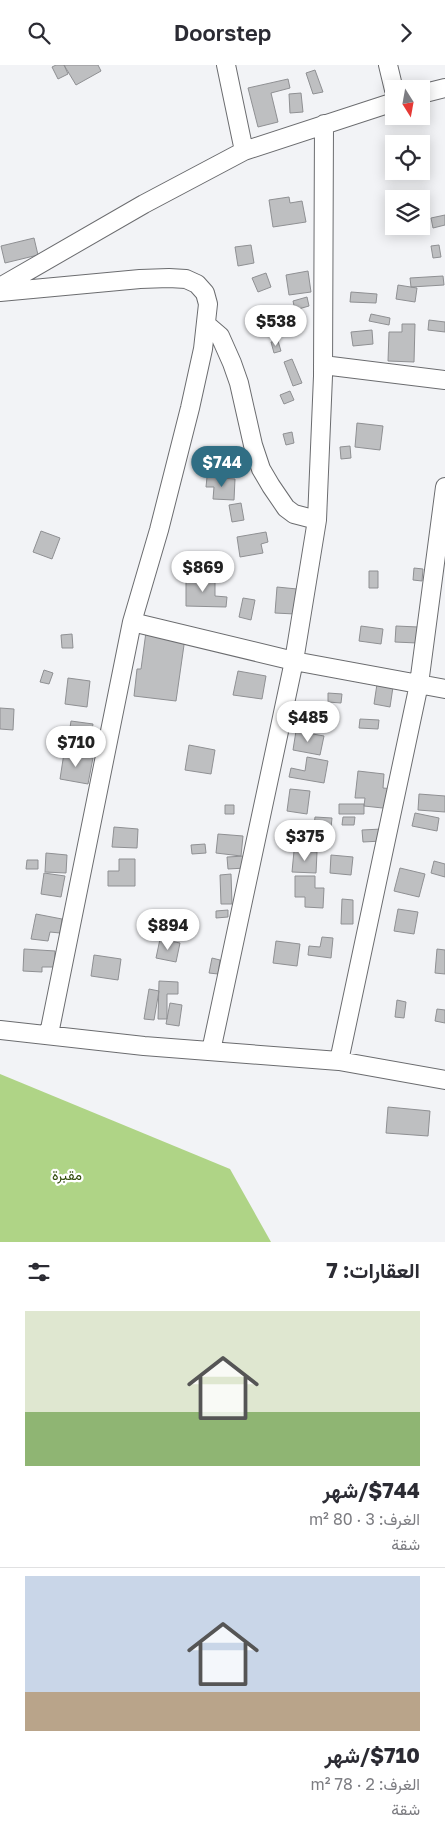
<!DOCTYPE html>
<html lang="ar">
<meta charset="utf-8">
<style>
:root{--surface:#fff;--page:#f7f7f7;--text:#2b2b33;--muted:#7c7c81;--line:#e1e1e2;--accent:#306e84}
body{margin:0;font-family:"Golos Text",Vazirmatn,sans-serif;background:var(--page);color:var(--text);direction:rtl;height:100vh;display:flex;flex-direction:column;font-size:19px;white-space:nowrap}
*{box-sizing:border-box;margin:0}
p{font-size:16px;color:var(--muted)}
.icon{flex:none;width:28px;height:28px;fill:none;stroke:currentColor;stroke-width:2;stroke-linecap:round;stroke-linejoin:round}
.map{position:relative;height:1177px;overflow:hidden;direction:ltr}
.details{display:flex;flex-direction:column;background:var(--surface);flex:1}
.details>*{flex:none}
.needle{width:32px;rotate:169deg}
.fabs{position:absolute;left:385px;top:15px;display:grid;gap:10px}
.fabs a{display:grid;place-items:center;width:45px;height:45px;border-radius:0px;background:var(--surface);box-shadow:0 2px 12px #0003;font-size:25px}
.price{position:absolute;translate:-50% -42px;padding:0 11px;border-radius:18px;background:#fff;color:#222;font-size:16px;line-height:32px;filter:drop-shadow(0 1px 2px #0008)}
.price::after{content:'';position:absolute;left:50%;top:30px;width:15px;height:11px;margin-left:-8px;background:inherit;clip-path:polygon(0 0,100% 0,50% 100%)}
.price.current{background:var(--accent);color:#fff}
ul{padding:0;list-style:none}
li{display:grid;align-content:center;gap:10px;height:265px;padding:0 25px}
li+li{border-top:1px solid var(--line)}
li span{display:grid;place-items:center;height:155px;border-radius:0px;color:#555}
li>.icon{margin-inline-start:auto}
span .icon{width:90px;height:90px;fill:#fffc;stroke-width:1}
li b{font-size:21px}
h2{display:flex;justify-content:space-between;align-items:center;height:60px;padding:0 25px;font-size:21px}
header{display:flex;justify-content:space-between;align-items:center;height:65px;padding:0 25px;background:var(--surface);font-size:22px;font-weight:600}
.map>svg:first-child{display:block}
.green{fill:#afd486}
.building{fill:#bebfc1;stroke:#8f9093}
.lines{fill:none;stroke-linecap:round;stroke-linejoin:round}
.minor-casing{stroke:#6b6c6f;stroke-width:20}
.minor{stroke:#fff;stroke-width:18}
.labels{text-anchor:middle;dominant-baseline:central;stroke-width:4.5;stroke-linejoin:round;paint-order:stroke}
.park-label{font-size:14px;fill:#334c0d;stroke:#fff}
</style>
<header><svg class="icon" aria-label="forward" viewBox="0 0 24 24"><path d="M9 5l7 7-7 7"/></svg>Doorstep<svg class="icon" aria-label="search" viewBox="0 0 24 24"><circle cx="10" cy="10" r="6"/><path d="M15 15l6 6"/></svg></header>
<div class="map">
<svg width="445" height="1177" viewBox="0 0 445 1177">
<rect width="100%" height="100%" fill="#f2f3f6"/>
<path class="green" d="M 0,1009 L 230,1104 L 271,1177 L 0,1177 Z"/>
<path class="building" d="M 56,0 L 64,0 L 68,9 L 58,14 L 52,2 Z
M 64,0 L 98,0 L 101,6 L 76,20 Z
M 315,5 L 323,27 L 313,29 L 306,8 Z
M 288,14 L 290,23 L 271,28 L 278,57 L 258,62 L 248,23 Z
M 301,28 L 303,47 L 290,48 L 289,29 Z
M 289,132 L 290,138 L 302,136 L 306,157 L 273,162 L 269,135 Z
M 445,150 L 445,160 L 433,163 L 431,153 Z
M 34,173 L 38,190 L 5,198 L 1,181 Z
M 251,180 L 254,198 L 238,201 L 235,182 Z
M 439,180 L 441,192 L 433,193 L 431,181 Z
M 308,206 L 311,227 L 289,230 L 286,210 Z
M 266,208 L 271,222 L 258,227 L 252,213 Z
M 443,211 L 444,220 L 411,222 L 410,213 Z
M 398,220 L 417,223 L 415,237 L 396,234 Z
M 351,227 L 377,229 L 376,238 L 350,237 Z
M 307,232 L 309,241 L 295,245 L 293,236 Z
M 371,249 L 390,253 L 389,260 L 369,256 Z
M 429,255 L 445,257 L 445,267 L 428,265 Z
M 402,259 L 415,259 L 414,297 L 388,296 L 389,267 L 402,267 Z
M 372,265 L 373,279 L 353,281 L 351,267 Z
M 278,276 L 281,286 L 274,288 L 271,277 Z
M 292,294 L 302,318 L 293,321 L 284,297 Z
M 290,326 L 294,335 L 284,339 L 280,330 Z
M 357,358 L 383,361 L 380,385 L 355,382 Z
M 292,367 L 294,378 L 286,380 L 283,369 Z
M 350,381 L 351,393 L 341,394 L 340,382 Z
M 207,412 L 235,414 L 234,435 L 213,434 L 214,422 L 206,422 Z
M 241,438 L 244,455 L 232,457 L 229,440 Z
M 41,466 L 60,473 L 52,494 L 33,487 Z
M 266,467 L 268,477 L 261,479 L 263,488 L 240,492 L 237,472 Z
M 414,503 L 423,504 L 422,516 L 413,515 Z
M 369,506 L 378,506 L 378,523 L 369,523 Z
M 186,513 L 215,513 L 215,531 L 227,532 L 226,542 L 186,541 Z
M 277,522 L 297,524 L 295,549 L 275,548 Z
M 243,533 L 255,535 L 251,555 L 239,552 Z
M 361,561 L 383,564 L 381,579 L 359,576 Z
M 396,561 L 418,562 L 417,578 L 395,577 Z
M 146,567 L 185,573 L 176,636 L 134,631 L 137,604 L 141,604 Z
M 72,569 L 73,583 L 62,583 L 61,570 Z
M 44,605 L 53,608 L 49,619 L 40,617 Z
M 238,606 L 266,611 L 262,634 L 233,630 Z
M 68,613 L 90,616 L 87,642 L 65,639 Z
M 377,619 L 393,622 L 390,642 L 374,639 Z
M 328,628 L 342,629 L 341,638 L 328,637 Z
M 0,643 L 14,644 L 13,665 L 0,664 Z
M 360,654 L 379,655 L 378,664 L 359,663 Z
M 71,656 L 93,659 L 89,686 L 67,682 Z
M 296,666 L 324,671 L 320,690 L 293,685 Z
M 189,680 L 215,685 L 211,709 L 185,705 Z
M 64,688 L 93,693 L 88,719 L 60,714 Z
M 307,692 L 328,696 L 324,718 L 289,712 L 291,703 L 305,706 Z
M 358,706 L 384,709 L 383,723 L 394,724 L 392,744 L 364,741 L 365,733 L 355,733 Z
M 290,724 L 310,726 L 307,749 L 287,746 Z
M 419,729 L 445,731 L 445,747 L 418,745 Z
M 339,739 L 364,739 L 364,749 L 339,749 Z
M 225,740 L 234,740 L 234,749 L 225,749 Z
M 415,748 L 439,753 L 437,766 L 412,761 Z
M 315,752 L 332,753 L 331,763 L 314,761 Z
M 343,752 L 355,752 L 354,760 L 342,760 Z
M 114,762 L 138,764 L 137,783 L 112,782 Z
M 382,764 L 382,776 L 363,777 L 362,765 Z
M 218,769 L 243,771 L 241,791 L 216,788 Z
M 205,779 L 206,788 L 192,789 L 191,780 Z
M 294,786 L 317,787 L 316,808 L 292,807 Z
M 46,788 L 67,790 L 66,808 L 45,807 Z
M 331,790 L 353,792 L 351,810 L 330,808 Z
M 245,791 L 246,803 L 228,804 L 227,792 Z
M 119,794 L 135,794 L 135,821 L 108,821 L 108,806 L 119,806 Z
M 27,795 L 38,795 L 38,804 L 26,804 Z
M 434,796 L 445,799 L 445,812 L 431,808 Z
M 400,803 L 425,809 L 419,832 L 394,826 Z
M 44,808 L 65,811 L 61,832 L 41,829 Z
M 231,809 L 232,839 L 221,839 L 220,810 Z
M 295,811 L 315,811 L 315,823 L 324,823 L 323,843 L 305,842 L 305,832 L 295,832 Z
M 342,834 L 353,835 L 353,859 L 341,859 Z
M 398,844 L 418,847 L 414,869 L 394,866 Z
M 228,845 L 228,852 L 216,853 L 216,846 Z
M 36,849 L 62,854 L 60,868 L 50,867 L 48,876 L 31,874 Z
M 322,872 L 333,873 L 331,893 L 308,890 L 309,881 L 320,882 Z
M 160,874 L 180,878 L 176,897 L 156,893 Z
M 276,876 L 300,879 L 297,901 L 273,898 Z
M 24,884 L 55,886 L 54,902 L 42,902 L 42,907 L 23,906 Z
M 437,884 L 445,885 L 445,909 L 435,908 Z
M 94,890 L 121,894 L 118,915 L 91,911 Z
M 212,893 L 220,895 L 218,909 L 209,908 Z
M 159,916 L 178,917 L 178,929 L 167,929 L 167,954 L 158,954 Z
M 149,924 L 159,926 L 154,955 L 144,954 Z
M 397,935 L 406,937 L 404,953 L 395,952 Z
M 170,938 L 182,940 L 179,961 L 166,959 Z
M 437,944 L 445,945 L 445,958 L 435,956 Z
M 388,1042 L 430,1046 L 428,1071 L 386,1068 Z"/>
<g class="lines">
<defs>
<path id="minor" d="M 226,0 L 244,86
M 388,0 L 394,25
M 421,29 L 445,23
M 0,222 L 144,139 L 244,86 L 394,37
M 0,227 L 140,214 L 169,213 L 186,214 L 197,219 L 205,228 L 208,239 L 203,284 L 190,343 L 159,465 L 132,557 L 49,969
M 206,259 L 220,271 L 232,298 L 239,318 L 253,380 L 261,404 L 271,421 L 286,443 L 294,449 L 317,455
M 323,300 L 445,315
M 132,557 L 294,596 L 445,624
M 0,965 L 144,981 L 339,996 L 445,1015
M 211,986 L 294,596 L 317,455 L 323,311 L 324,59
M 339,996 L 419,619 L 445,422"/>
</defs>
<use href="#minor" class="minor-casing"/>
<use href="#minor" class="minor"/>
</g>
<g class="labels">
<g class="park-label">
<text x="67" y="1109">مقبرة</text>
</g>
</g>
</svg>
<div class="fabs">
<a><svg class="needle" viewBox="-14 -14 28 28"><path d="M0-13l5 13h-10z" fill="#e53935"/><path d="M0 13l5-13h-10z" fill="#7c7c81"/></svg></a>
<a><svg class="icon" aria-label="locate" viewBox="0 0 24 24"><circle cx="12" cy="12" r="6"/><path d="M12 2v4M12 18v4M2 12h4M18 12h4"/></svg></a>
<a><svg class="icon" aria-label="layers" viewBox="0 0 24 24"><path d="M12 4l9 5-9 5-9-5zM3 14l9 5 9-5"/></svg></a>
</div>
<b class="price" style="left:276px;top:282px">$538</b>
<b class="price current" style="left:222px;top:423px">$744</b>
<b class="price" style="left:203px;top:528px">$869</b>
<b class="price" style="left:308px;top:678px">$485</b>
<b class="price" style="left:76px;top:703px">$710</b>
<b class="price" style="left:305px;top:797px">$375</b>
<b class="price" style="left:168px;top:886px">$894</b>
</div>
<section class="details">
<h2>العقارات: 7<svg class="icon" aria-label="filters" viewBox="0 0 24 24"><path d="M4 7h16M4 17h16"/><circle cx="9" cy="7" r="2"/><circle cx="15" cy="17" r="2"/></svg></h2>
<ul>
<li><span style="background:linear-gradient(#dfe7d0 65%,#8fb573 0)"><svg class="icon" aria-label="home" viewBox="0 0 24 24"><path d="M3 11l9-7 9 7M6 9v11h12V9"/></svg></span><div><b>$744/شهر</b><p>الغرف: 3 · 80 m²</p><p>شقة</p></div></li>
<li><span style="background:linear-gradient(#c9d6e8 75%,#b9a48a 0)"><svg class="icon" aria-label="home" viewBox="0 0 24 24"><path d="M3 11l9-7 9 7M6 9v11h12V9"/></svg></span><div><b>$710/شهر</b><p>الغرف: 2 · 78 m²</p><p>شقة</p></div></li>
</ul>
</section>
